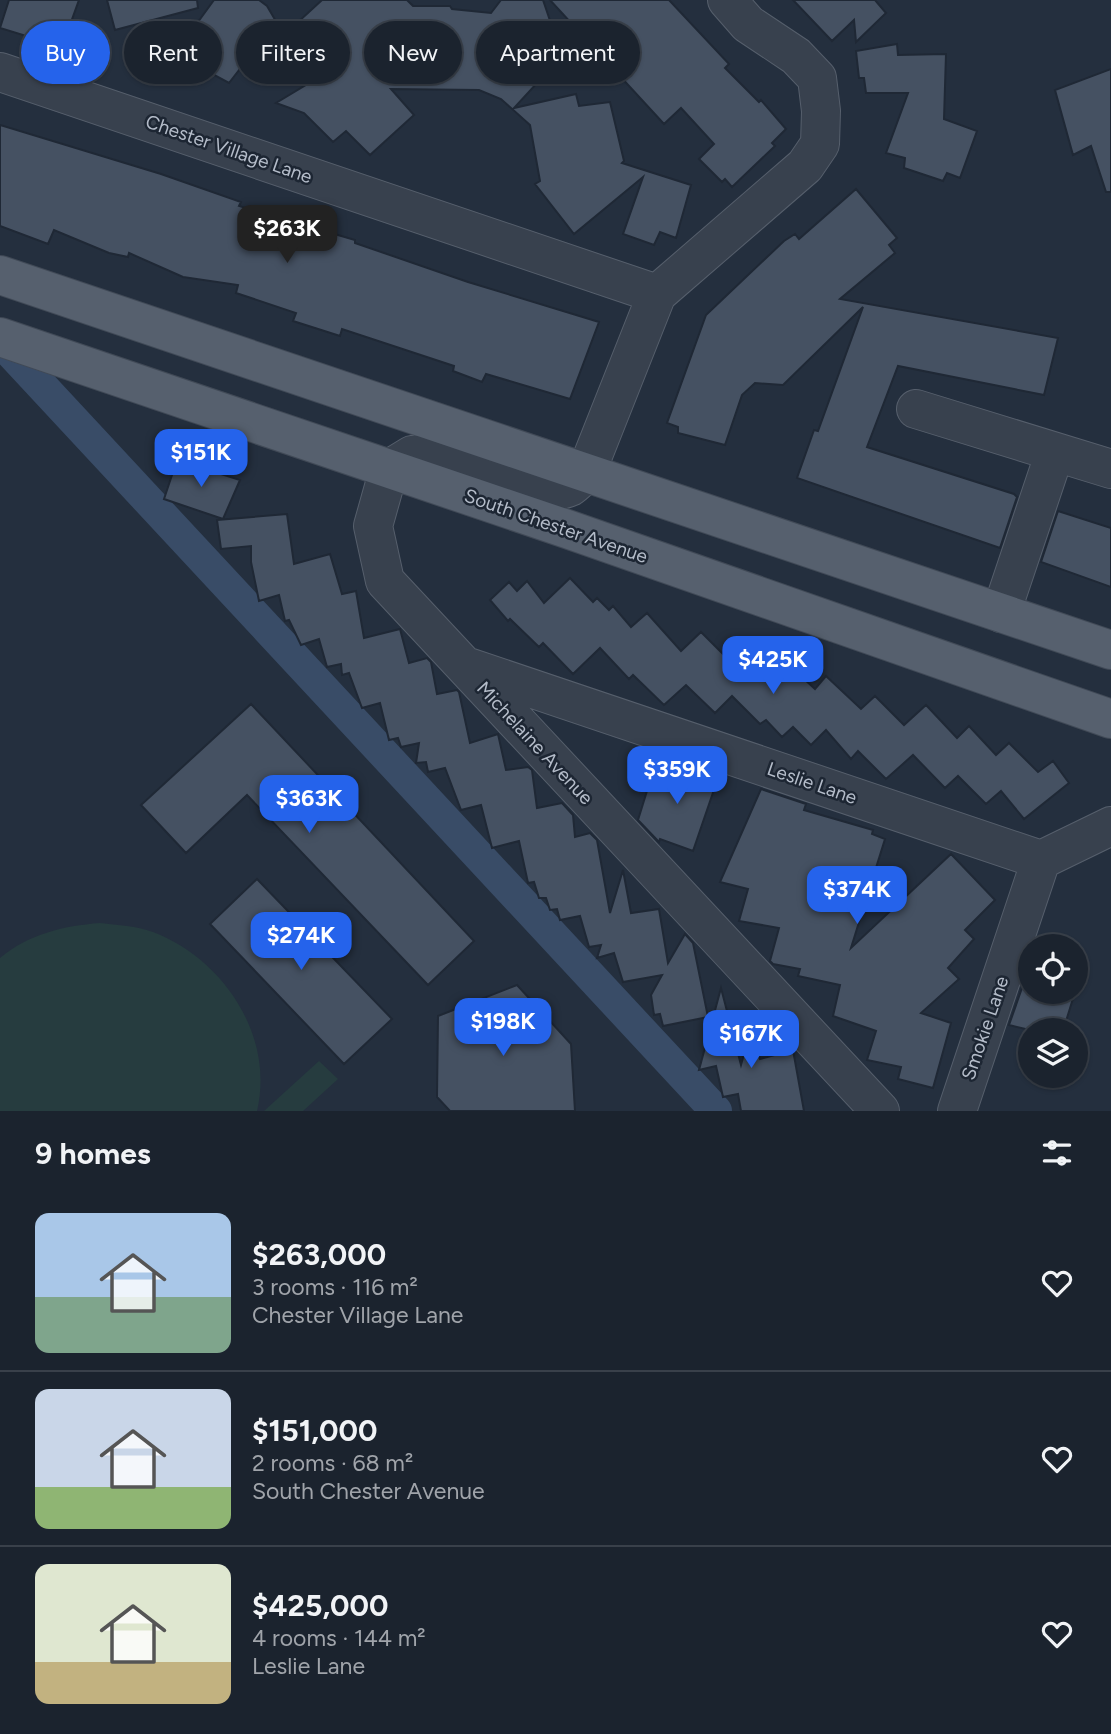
<!DOCTYPE html>
<meta charset="utf-8">
<style>
:root{--surface:#1b232e;--page:#282f3a;--text:#f1f3f6;--muted:#a0a4aa;--line:#39404a;--accent:#2563eb}
body{margin:0;font-family:Figtree,sans-serif;background:var(--page);color:var(--text);height:100vh;display:flex;flex-direction:column;font-size:26px;white-space:nowrap}
*{box-sizing:border-box;margin:0}
p{font-size:23px;color:var(--muted)}
.icon{flex:none;width:38px;height:38px;fill:none;stroke:currentColor;stroke-width:2;stroke-linecap:round;stroke-linejoin:round}
.map{position:relative;height:1111px;overflow:hidden}
.sheet{display:flex;flex-direction:column;background:var(--surface);flex:1}
.sheet>*{flex:none}
.top-card{position:absolute;left:21px;top:21px;width:700px;height:63px;display:flex;gap:14px}
.controls{position:absolute;left:1018px;top:934px;display:grid;gap:14px}
.controls a{display:grid;place-items:center;width:70px;height:70px;border-radius:50%;background:var(--surface);box-shadow:0 2px 5px #0004,0 0 0 2px var(--line);font-size:35px}
.price{position:absolute;translate:-50% -60px;padding:0 16px;border-radius:14px;background:var(--accent);color:#fff;font-size:23px;line-height:46px;filter:drop-shadow(0 2px 4px #0008)}
.price::after{content:'';position:absolute;left:50%;top:42px;width:21px;height:16px;margin-left:-10px;background:inherit;clip-path:polygon(0 0,100% 0,50% 100%)}
.price.selected{background:#222;color:#fff}
ul{padding:0;list-style:none}
li{display:flex;align-items:center;gap:21px;height:175px;padding:0 35px}
li+li{border-top:2px solid var(--line)}
li span{display:grid;place-items:center;flex:none;width:196px;height:140px;border-radius:14px;color:#555}
li>.icon{margin-inline-start:auto}
span .icon{width:84px;height:84px;fill:#fffc;stroke-width:1}
li b{font-size:30px}
h2{display:flex;justify-content:space-between;align-items:center;height:84px;padding:0 35px;font-size:30px}
.pill{padding:0 24px;border-radius:32px;background:var(--surface);box-shadow:0 2px 5px #0004,0 0 0 2px var(--line);font-size:24px;line-height:63px}
.pill.selected{background:var(--accent);color:#fff}
.map>svg:first-child{display:block}
.green{fill:#263c3f}
.lines{fill:none;stroke-linecap:round;stroke-linejoin:round}
.canal{stroke:#394c67;stroke-width:32}
.building{fill:#455162;stroke:#1f2835;stroke-width:2}
.minor-casing{stroke:#565f6c;stroke-width:40}
.major-casing{stroke:#414a57;stroke-width:40}
.minor{stroke:#38414e;stroke-width:38}
.major{stroke:#56606e;stroke-width:38}
.labels{text-anchor:middle;dominant-baseline:central;stroke-width:5;stroke-linejoin:round;paint-order:stroke}
.street-label{font-size:19px;fill:#b4bcc9;stroke:#1d2633}
</style>
<div class="map">
<svg width="1111" height="1111" viewBox="0 0 1111 1111">
<rect width="100%" height="100%" fill="#242f3e"/>
<path class="green" d="M 100,923 C 118,925 136,926 153,932 C 222,958 275,1035 257,1111 L 0,1111 L 0,958 C 29,934 63,926 100,923 Z
M 319,1061 L 338,1079 L 303,1111 L 264,1111 Z"/>
<g class="lines">
<path class="canal" d="M 0,341 L 716,1111"/>
</g>
<path class="building" d="M 9,0 L 79,0 L 62,47 L 0,28 Z
M 107,0 L 197,0 L 198,8 L 115,30 Z
M 214,0 L 259,0 L 267,6 L 284,35 L 322,0 L 407,0 L 413,6 L 450,6 L 452,9 L 491,13 L 501,0 L 543,0 L 562,56 L 514,108 L 576,94 L 579,106 L 610,102 L 624,161 L 622,163 L 691,185 L 676,238 L 660,232 L 654,245 L 623,234 L 643,177 L 574,234 L 535,184 L 540,181 L 530,125 L 501,99 L 479,90 L 391,89 L 414,115 L 370,155 L 346,131 L 333,142 L 304,113 L 276,103 L 309,83 L 263,39 L 229,83 L 203,69 L 179,48 Z
M 550,0 L 669,0 L 729,64 L 725,68 L 759,102 L 761,100 L 786,129 L 772,143 L 775,146 L 732,187 L 725,179 L 722,182 L 699,159 L 714,144 L 681,108 L 664,124 Z
M 793,0 L 875,0 L 886,13 L 856,42 L 854,20 L 832,41 Z
M 897,44 L 898,55 L 946,54 L 944,119 L 977,131 L 960,178 L 947,173 L 943,181 L 904,168 L 905,158 L 886,153 L 908,93 L 866,93 L 864,78 L 859,78 L 856,51 Z
M 1111,69 L 1111,192 L 1106,192 L 1091,146 L 1073,155 L 1055,90 Z
M 0,125 L 161,174 L 241,202 L 239,206 L 355,240 L 355,243 L 468,282 L 599,322 L 570,399 L 486,374 L 482,382 L 453,371 L 454,366 L 342,329 L 340,336 L 293,321 L 296,313 L 236,293 L 238,285 L 183,277 L 129,253 L 128,257 L 109,253 L 54,230 L 48,244 L 0,226 Z
M 856,189 L 897,238 L 889,245 L 895,253 L 840,299 L 1058,338 L 1044,395 L 898,366 L 867,447 L 1014,494 L 1017,497 L 1000,548 L 797,478 L 814,430 L 818,431 L 863,307 L 783,385 L 755,383 L 742,395 L 725,445 L 678,433 L 678,427 L 667,423 L 706,315 L 784,241 L 795,234 L 799,239 Z
M 177,460 L 240,480 L 223,519 L 164,499 Z
M 1058,511 L 1111,528 L 1111,587 L 1041,562 Z
M 287,514 L 294,564 L 330,554 L 342,594 L 356,591 L 364,638 L 400,629 L 409,663 L 427,658 L 431,662 L 437,694 L 457,690 L 459,692 L 470,743 L 498,734 L 506,770 L 528,767 L 532,770 L 537,808 L 562,803 L 573,815 L 575,837 L 590,833 L 597,840 L 610,913 L 623,870 L 631,913 L 659,909 L 668,963 L 685,934 L 693,943 L 708,1017 L 663,1026 L 660,1014 L 654,1015 L 651,995 L 662,975 L 623,982 L 614,953 L 597,958 L 601,945 L 589,947 L 580,916 L 560,920 L 557,909 L 550,910 L 546,898 L 539,898 L 534,882 L 528,883 L 519,841 L 492,848 L 481,805 L 461,810 L 445,768 L 428,772 L 426,762 L 416,763 L 419,743 L 401,747 L 398,738 L 389,740 L 380,703 L 362,708 L 349,673 L 342,675 L 341,664 L 327,667 L 319,639 L 301,645 L 289,620 L 285,621 L 279,595 L 259,601 L 251,562 L 251,546 L 221,549 L 217,520 Z
M 570,578 L 593,602 L 597,598 L 609,610 L 613,606 L 631,627 L 647,613 L 681,651 L 701,632 L 729,660 L 737,652 L 767,682 L 786,665 L 799,679 L 802,677 L 815,689 L 826,676 L 861,709 L 875,696 L 904,725 L 926,705 L 957,738 L 969,726 L 996,755 L 1009,743 L 1038,772 L 1053,761 L 1069,783 L 1024,819 L 1001,791 L 986,804 L 958,776 L 945,788 L 913,755 L 886,779 L 858,751 L 851,759 L 826,730 L 811,745 L 793,727 L 782,737 L 766,720 L 760,724 L 732,696 L 715,713 L 686,685 L 664,705 L 633,675 L 629,679 L 600,648 L 573,674 L 543,643 L 539,647 L 510,619 L 508,621 L 490,600 L 509,582 L 517,591 L 527,581 L 544,603 Z
M 251,704 L 474,941 L 428,985 L 247,795 L 186,853 L 141,805 Z
M 655,765 L 689,777 L 691,771 L 718,778 L 693,851 L 660,839 L 659,842 L 638,820 Z
M 761,789 L 806,804 L 804,810 L 873,830 L 872,834 L 885,839 L 851,948 L 951,854 L 995,900 L 965,930 L 974,939 L 948,968 L 959,979 L 921,1013 L 951,1023 L 933,1088 L 898,1079 L 901,1067 L 867,1060 L 876,1031 L 833,1016 L 840,985 L 798,976 L 800,969 L 773,964 L 770,961 L 779,928 L 739,921 L 748,889 L 720,882 Z
M 257,879 L 392,1019 L 344,1064 L 210,924 Z
M 1028,971 L 1031,972 L 1031,992 L 1075,992 L 1063,1031 L 1034,1031 L 1009,1025 Z
M 517,985 L 571,1044 L 575,1111 L 450,1111 L 437,1097 L 438,1016 Z
M 721,988 L 741,1065 L 751,1029 L 760,1059 L 793,1050 L 804,1111 L 741,1111 L 738,1094 L 723,1097 L 716,1066 L 699,1070 Z"/>
<g class="lines">
<defs>
<path id="minor" d="M 727,0 L 748,24 L 796,56 L 817,78 L 821,111 L 820,144 L 805,166 L 657,294 L 586,473 C 581,477 575,484 570,487 C 535,504 454,452 412,455 L 389,469 L 373,526 L 385,581 L 880,1111
M 0,72 L 657,294
M 916,409 L 1111,469
M 1001,613 L 1055,452
M 468,667 L 1041,860
M 957,1111 L 1041,860 L 1111,826"/>
<path id="major" d="M 0,275 L 1111,650
M 0,337 L 567,529 L 1111,719"/>
</defs>
<use href="#minor" class="minor-casing"/>
<use href="#major" class="major-casing"/>
<use href="#minor" class="minor"/>
<use href="#major" class="major"/>
</g>
<g class="labels">
<g class="street-label">
<text transform="translate(229 149) rotate(19)">Chester Village Lane</text>
<text transform="translate(556 526) rotate(19)">South Chester Avenue</text>
<text transform="translate(535 743) rotate(47)">Michelaine Avenue</text>
<text transform="translate(812 783) rotate(19)">Leslie Lane</text>
<text transform="translate(985 1028) rotate(-71)">Smokie Lane</text>
</g>
</g>
</svg>
<div class="controls">
<a><svg class="icon" aria-label="locate" viewBox="0 0 24 24"><circle cx="12" cy="12" r="6"/><path d="M12 2v4M12 18v4M2 12h4M18 12h4"/></svg></a>
<a><svg class="icon" aria-label="layers" viewBox="0 0 24 24"><path d="M12 4l9 5-9 5-9-5zM3 14l9 5 9-5"/></svg></a>
</div>
<b class="price selected" style="left:287px;top:265px">$263K</b>
<b class="price" style="left:201px;top:489px">$151K</b>
<b class="price" style="left:773px;top:696px">$425K</b>
<b class="price" style="left:677px;top:806px">$359K</b>
<b class="price" style="left:309px;top:835px">$363K</b>
<b class="price" style="left:857px;top:926px">$374K</b>
<b class="price" style="left:301px;top:972px">$274K</b>
<b class="price" style="left:503px;top:1058px">$198K</b>
<b class="price" style="left:751px;top:1070px">$167K</b>
<div class="top-card">
<a class="pill selected">Buy</a>
<a class="pill">Rent</a>
<a class="pill">Filters</a>
<a class="pill">New</a>
<a class="pill">Apartment</a>
</div>
</div>
<section class="sheet">
<h2>9 homes<svg class="icon" aria-label="filters" viewBox="0 0 24 24"><path d="M4 7h16M4 17h16"/><circle cx="9" cy="7" r="2"/><circle cx="15" cy="17" r="2"/></svg></h2>
<ul>
<li><span style="background:linear-gradient(#a9c7e8 60%,#7fa58c 0)"><svg class="icon" aria-label="home" viewBox="0 0 24 24"><path d="M3 11l9-7 9 7M6 9v11h12V9"/></svg></span><div><b>$263,000</b><p>3 rooms · 116 m²</p><p>Chester Village Lane</p></div><svg class="icon" aria-label="heart" viewBox="0 0 24 24"><path d="M12 20l-8-8c-3-5 5-10 8-4 3-6 11-1 8 4z"/></svg></li>
<li><span style="background:linear-gradient(#c9d6e8 70%,#8fb573 0)"><svg class="icon" aria-label="home" viewBox="0 0 24 24"><path d="M3 11l9-7 9 7M6 9v11h12V9"/></svg></span><div><b>$151,000</b><p>2 rooms · 68 m²</p><p>South Chester Avenue</p></div><svg class="icon" aria-label="heart" viewBox="0 0 24 24"><path d="M12 20l-8-8c-3-5 5-10 8-4 3-6 11-1 8 4z"/></svg></li>
<li><span style="background:linear-gradient(#dfe7d0 70%,#c2b280 0)"><svg class="icon" aria-label="home" viewBox="0 0 24 24"><path d="M3 11l9-7 9 7M6 9v11h12V9"/></svg></span><div><b>$425,000</b><p>4 rooms · 144 m²</p><p>Leslie Lane</p></div><svg class="icon" aria-label="heart" viewBox="0 0 24 24"><path d="M12 20l-8-8c-3-5 5-10 8-4 3-6 11-1 8 4z"/></svg></li>
</ul>
</section>
